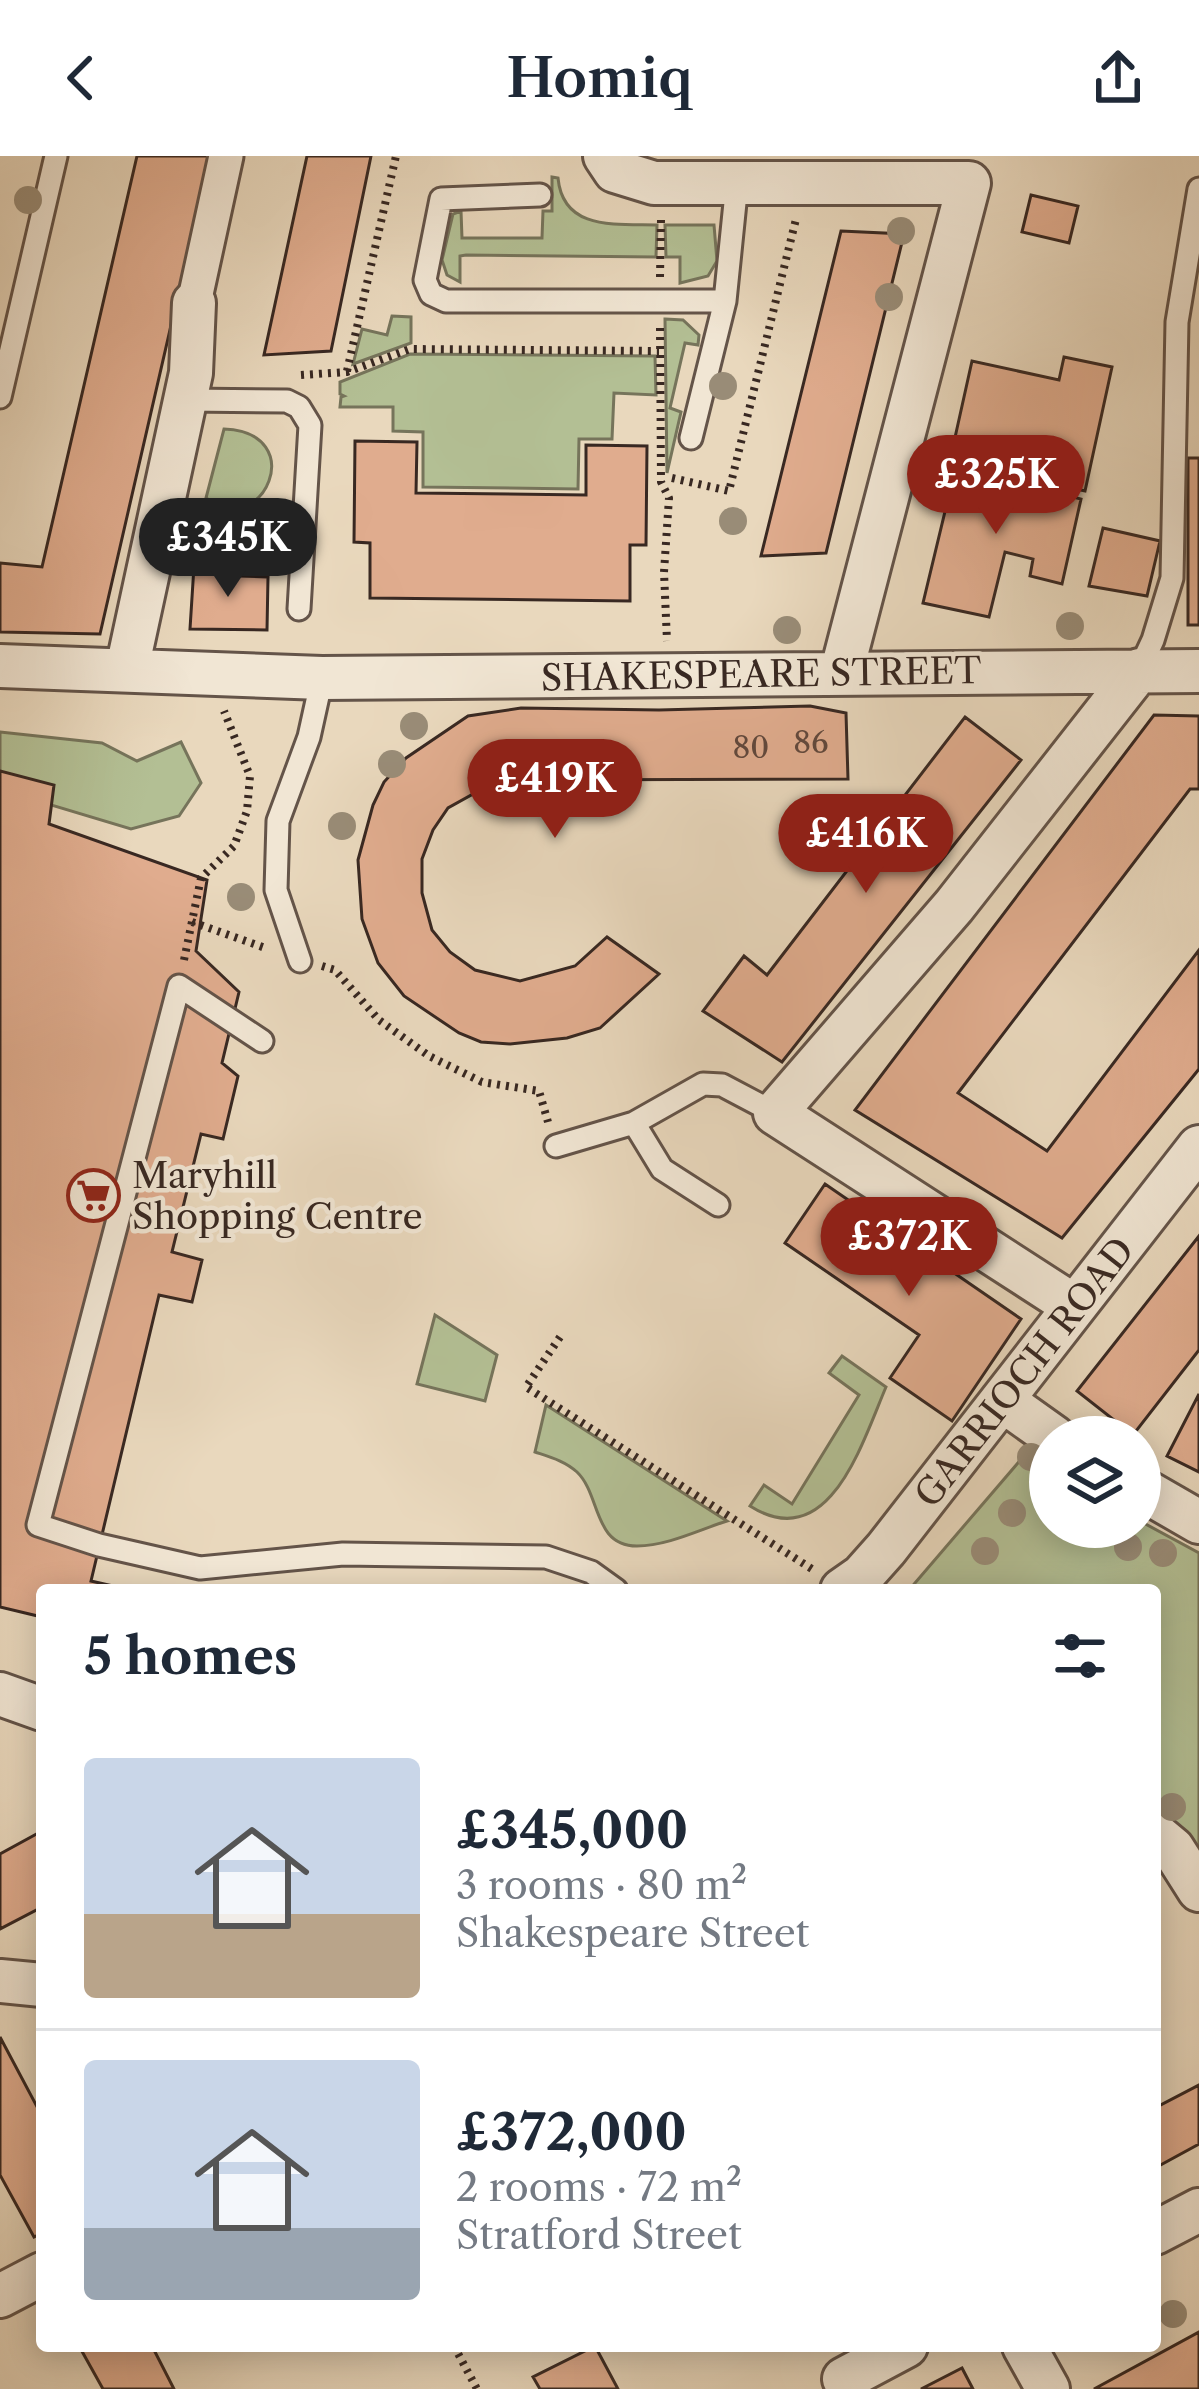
<!DOCTYPE html>
<meta charset="utf-8">
<style>
:root{--surface:#fff;--page:#f2f2f3;--text:#1f2937;--muted:#747a83;--line:#e0e1e3;--accent:#8f2418}
body{margin:0;font-family:"Libre Caslon Text",serif;background:var(--page);color:var(--text);height:100vh;display:flex;flex-direction:column;font-size:45px;white-space:nowrap}
*{box-sizing:border-box;margin:0}
p{font-size:39px;color:var(--muted)}
.icon{flex:none;width:66px;height:66px;fill:none;stroke:currentColor;stroke-width:2;stroke-linecap:round;stroke-linejoin:round}
.map{position:relative;flex:1;overflow:hidden}
.drawer{position:absolute;left:36px;top:1428px;width:1125px;height:768px;display:flex;flex-direction:column;background:var(--surface);border-radius:12px;box-shadow:0 6px 30px #0003}
.drawer>*{flex:none}
.tools{position:absolute;left:1029px;top:1260px;display:grid;gap:24px}
.tools a{display:grid;place-items:center;width:132px;height:132px;border-radius:50%;background:var(--surface);box-shadow:0 6px 30px #0003;font-size:60px}
.price{position:absolute;translate:-50% -102px;padding:0 27px;border-radius:42px;background:var(--accent);color:#fff;font-size:39px;line-height:78px;filter:drop-shadow(0 3px 6px #0008)}
.price::after{content:'';position:absolute;left:50%;top:72px;width:36px;height:27px;margin-left:-18px;background:inherit;clip-path:polygon(0 0,100% 0,50% 100%)}
.price.selected{background:#222;color:#fff}
ul{padding:0;list-style:none}
li{display:flex;align-items:center;gap:36px;height:300px;padding:0 48px}
li+li{border-top:3px solid var(--line)}
li span{display:grid;place-items:center;flex:none;width:336px;height:240px;border-radius:12px;color:#555}
li>.icon{margin-inline-start:auto}
span .icon{width:144px;height:144px;fill:#fffc;stroke-width:1}
li b{font-size:51px}
h2{display:flex;justify-content:space-between;align-items:center;height:144px;padding:0 48px;font-size:51px}
header{display:flex;justify-content:space-between;align-items:center;height:156px;padding:0 48px;background:var(--surface);font-size:54px;font-weight:600}
.map>svg:first-child{display:block}
.green{fill:#b3bf94;stroke:#76745b;stroke-width:3}
.building{fill:#e0ac8e;stroke:#382822;stroke-width:3}
.lines{fill:none;stroke-linecap:round;stroke-linejoin:round}
.service-casing{stroke:#645449;stroke-width:27}
.pedestrian-casing{stroke:#645449;stroke-width:39}
.minor-casing{stroke:#645449;stroke-width:48}
.path{stroke:#382822;stroke-width:8;stroke-dasharray:3 6;stroke-linecap:butt}
.service{stroke:#f1e6d4;stroke-width:21}
.pedestrian{stroke:#f1e6d4;stroke-width:33}
.minor{stroke:#f1e6d4;stroke-width:42}
.tree{fill:#998c77}
.labels{text-anchor:middle;dominant-baseline:central;stroke-width:9;stroke-linejoin:round;paint-order:stroke}
.number-label{font-size:30px;fill:#62493d}
.street-label{font-size:36px;fill:#382822;stroke:#f1e6d4}
.poi-label{font-size:36px;fill:#382822;stroke:#f1e6d4;text-anchor:start}
</style>
<header><svg class="icon" aria-label="back" viewBox="0 0 24 24"><path d="M15 5l-7 7 7 7"/></svg>Homiq<svg class="icon" aria-label="share" viewBox="0 0 24 24"><path d="M12 15V3M7 8l5-5 5 5M5 13v7h14v-7"/></svg></header>
<div class="map">
<svg width="1199" height="2233" viewBox="0 0 1199 2233">
<rect width="100%" height="100%" fill="#e9d8bd"/>
<filter id="stains"><feTurbulence type="fractalNoise" baseFrequency=".00167" numOctaves="4"/><feColorMatrix values="0 0 0 0 .2 0 0 0 0 .09 0 0 0 0 .02 0 0 0 .5 -.17"/></filter>
<radialGradient id="worn" r=".72"><stop offset=".6" stop-color="#630" stop-opacity="0"/><stop offset="1" stop-color="#630" stop-opacity=".3"/></radialGradient>
<path class="green" d="M 552,21 L 558,22 C 563,75 616,68 657,69 L 656,101 L 466,99 L 460,100 L 460,126 L 447,119 L 442,104 L 453,58 L 461,55 L 462,82 L 542,82 L 543,55 L 552,55 Z
M 665,69 L 714,69 L 717,105 L 708,120 L 680,127 L 680,101 L 666,101 Z
M 392,160 L 411,161 L 411,187 L 353,208 L 362,173 L 387,179 Z
M 665,163 L 683,164 L 699,179 L 698,189 L 685,187 L 670,252 L 681,256 L 667,317 Z
M 410,198 L 655,200 L 656,239 L 614,237 L 612,283 L 579,283 L 578,333 L 423,331 L 423,276 L 393,275 L 393,251 L 340,251 L 341,241 L 344,240 L 340,238 L 340,226 Z
M 224,273 C 310,276 264,385 206,342 Z
M 0,576 L 102,587 L 137,605 L 181,586 L 201,627 L 179,660 L 131,673 L 51,649 L 0,615 Z
M 435,1159 L 497,1199 L 485,1245 L 417,1228 Z
M 842,1200 L 886,1231 C 862,1287 829,1400 750,1350 L 764,1329 L 792,1348 L 859,1239 L 829,1217 Z
M 546,1249 L 727,1365 C 699,1374 667,1390 637,1390 C 593,1390 601,1339 577,1316 C 565,1305 550,1301 535,1296 Z
M 1023,1301 L 1050,1316 L 1050,1371 L 1140,1371 L 1140,1365 L 1199,1397 L 1199,1705 L 1155,1667 L 1155,1434 L 909,1434 Z"/>
<path class="building" d="M 137,0 L 210,0 L 100,478 L 0,476 L 0,407 L 42,411 Z
M 307,0 L 371,0 L 331,195 L 264,199 Z
M 1031,39 L 1078,50 L 1069,87 L 1022,76 Z
M 841,75 L 904,78 L 826,397 L 761,400 Z
M 1064,201 L 1112,211 L 1085,335 L 1021,321 L 1025,302 L 954,286 L 972,205 L 1059,224 Z
M 355,285 L 417,286 L 416,337 L 586,339 L 586,289 L 647,290 L 646,389 L 630,389 L 630,445 L 370,442 L 370,387 L 354,386 Z
M 1188,302 L 1199,302 L 1199,469 L 1188,469 Z
M 946,308 L 1081,343 L 1062,428 L 1030,420 L 1033,403 L 1005,396 L 989,461 L 923,447 L 948,343 L 939,340 Z
M 1103,372 L 1160,385 L 1147,440 L 1089,430 Z
M 194,410 L 242,411 L 241,420 L 268,421 L 267,474 L 190,473 Z
M 810,550 L 846,557 L 848,623 L 520,624 L 484,632 L 448,652 L 433,674 L 422,703 L 422,737 L 432,774 L 450,796 L 475,814 L 520,825 L 575,810 L 607,781 L 659,818 L 600,872 L 567,882 L 510,888 L 481,886 L 459,877 L 404,840 L 378,807 L 362,763 L 358,704 L 373,649 L 384,626 L 406,602 L 468,560 L 521,552 L 659,554 Z
M 1154,559 L 1199,560 L 1199,633 L 1190,633 L 958,937 L 1047,995 L 1199,794 L 1199,913 L 1062,1082 L 855,954 Z
M 965,561 L 1021,604 L 782,906 L 703,855 L 744,800 L 767,819 Z
M 0,615 L 54,629 L 49,668 L 207,724 L 196,795 L 239,836 L 222,907 L 238,920 L 223,983 L 201,978 L 172,1096 L 202,1104 L 192,1146 L 159,1139 L 91,1425 L 118,1431 L 117,1434 L 42,1434 L 42,1461 L 0,1451 Z
M 825,1028 L 1021,1163 L 952,1265 L 890,1222 L 919,1179 L 785,1087 Z
M 1199,1080 L 1199,1194 L 1133,1279 L 1077,1235 Z
M 1199,1238 L 1199,1316 L 1167,1300 Z
M 42,1675 L 42,1751 L 0,1773 L 0,1698 Z
M 0,1881 L 42,1960 L 42,2077 L 34,2081 L 0,2019 Z
M 1199,1929 L 1199,1988 L 1155,2012 L 1155,1952 Z
M 1199,2176 L 1199,2233 L 1094,2233 Z
M 79,2190 L 152,2190 L 174,2233 L 103,2233 Z
M 595,2190 L 618,2233 L 540,2233 L 533,2221 Z
M 962,2212 L 973,2233 L 921,2233 Z"/>
<g class="lines">
<defs>
<path id="service" d="M 540,39 L 441,43 L 425,124 L 431,138 L 446,145 L 725,145
M 0,241 L 56,0
M 186,244 L 287,245 L 299,251 L 310,269 L 299,453
M 691,282 L 725,145 L 737,27
M 1139,514 L 1153,484 L 1172,422 L 1177,166 L 1199,33
M 300,805 L 276,734 L 278,665 L 309,581 L 322,522
M 262,885 L 179,830 L 38,1369 L 99,1389 L 200,1412 L 343,1398 L 546,1401 L 591,1416 L 616,1434
M 634,967 L 662,1013 L 718,1049
M 556,990 L 634,967 L 703,928 L 722,929 L 775,957"/>
<path id="pedestrian" d="M 194,147 L 226,0"/>
<path id="minor" d="M 605,0 L 615,15 L 654,27 L 969,27 L 841,518
M 0,510 L 322,522 L 1199,515
M 127,513 L 191,217 L 194,147
M 1074,1150 L 775,957 L 954,750 L 1139,514
M 1002,1244 L 1054,1281
M 1140,1332 L 1199,1366
M 842,1434 L 862,1420 L 886,1393 L 1199,991
M 0,1538 L 42,1553
M 1155,1678 L 1173,1693 L 1199,1734
M 0,1825 L 42,1829
M 1155,2077 L 1199,2054
M 0,2140 L 42,2118
M 1024,2190 L 1048,2233
M 844,2223 L 906,2190"/>
</defs>
<use href="#service" class="service-casing"/>
<use href="#pedestrian" class="pedestrian-casing"/>
<use href="#minor" class="minor-casing"/>
<path class="path" d="M 660,121 L 661,64
M 660,172 L 661,326 L 669,342 L 664,416 L 667,485
M 347,215 L 396,0
M 301,219 L 347,216 L 410,193 L 659,195
M 672,322 L 729,335 L 796,63
M 192,766 L 268,793
M 184,804 L 201,722 L 234,690 L 247,655 L 250,620 L 224,555
M 322,810 L 335,814 L 379,864 L 429,900 L 482,926 L 539,935 L 548,966
M 560,1181 L 526,1231 L 812,1413
M 454,2190 L 477,2233"/>
<use href="#service" class="service"/>
<use href="#pedestrian" class="pedestrian"/>
<use href="#minor" class="minor"/>
</g>
<g class="tree">
<circle cx="28" cy="44" r="14"/>
<circle cx="901" cy="75" r="14"/>
<circle cx="889" cy="141" r="14"/>
<circle cx="723" cy="230" r="14"/>
<circle cx="733" cy="365" r="14"/>
<circle cx="1070" cy="470" r="14"/>
<circle cx="787" cy="474" r="14"/>
<circle cx="414" cy="570" r="14"/>
<circle cx="392" cy="608" r="14"/>
<circle cx="342" cy="670" r="14"/>
<circle cx="241" cy="741" r="14"/>
<circle cx="1031" cy="1301" r="14"/>
<circle cx="1012" cy="1357" r="14"/>
<circle cx="1128" cy="1391" r="14"/>
<circle cx="985" cy="1395" r="14"/>
<circle cx="1163" cy="1397" r="14"/>
<circle cx="1172" cy="1651" r="14"/>
<circle cx="1173" cy="2158" r="14"/>
</g>
<defs>
<symbol id="supermarket-ring" viewBox="-11 -11 22 22"><circle r="9.5" fill="#f1e6d4" stroke="#8f2418" stroke-width="1.5"/><path d="M-6-5.5h2.5l.6 2H6L4.5 2H-2.5L-4.4-4H-6ZM-1.5 3.2a1.3 1.3 0 1 0 .1 0ZM3 3.2a1.3 1.3 0 1 0 .1 0Z" fill="#8f2418"/></symbol>
</defs>
<g fill-rule="evenodd">
<use href="#supermarket-ring" x="64" y="1010" width="59" height="59"/>
</g>
<g class="labels">
<g class="number-label">
<text x="811" y="586">86</text>
<text x="751" y="591">80</text>
</g>
<g class="street-label">
<text transform="translate(761 518) rotate(-1)">SHAKESPEARE STREET</text>
<text transform="translate(1024 1216) rotate(-52)">GARRIOCH ROAD</text>
</g>
<g class="poi-label">
<text x="132" y="1019">Maryhill<tspan x="132" dy="41">Shopping Centre</tspan></text>
</g>
</g>
<rect width="100%" height="100%" filter="url(#stains)"/>
<rect width="100%" height="100%" fill="url(#worn)"/>
</svg>
<div class="tools">
<a><svg class="icon" aria-label="layers" viewBox="0 0 24 24"><path d="M12 4l9 5-9 5-9-5zM3 14l9 5 9-5"/></svg></a>
</div>
<b class="price" style="left:996px;top:381px">£325K</b>
<b class="price selected" style="left:228px;top:444px">£345K</b>
<b class="price" style="left:555px;top:685px">£419K</b>
<b class="price" style="left:866px;top:740px">£416K</b>
<b class="price" style="left:909px;top:1143px">£372K</b>
<section class="drawer">
<h2>5 homes<svg class="icon" aria-label="filters" viewBox="0 0 24 24"><path d="M4 7h16M4 17h16"/><circle cx="9" cy="7" r="2"/><circle cx="15" cy="17" r="2"/></svg></h2>
<ul>
<li><span style="background:linear-gradient(#c9d6e8 65%,#b9a48a 0)"><svg class="icon" aria-label="home" viewBox="0 0 24 24"><path d="M3 11l9-7 9 7M6 9v11h12V9"/></svg></span><div><b>£345,000</b><p>3 rooms · 80 m²</p><p>Shakespeare Street</p></div></li>
<li><span style="background:linear-gradient(#c9d6e8 70%,#9aa5b1 0)"><svg class="icon" aria-label="home" viewBox="0 0 24 24"><path d="M3 11l9-7 9 7M6 9v11h12V9"/></svg></span><div><b>£372,000</b><p>2 rooms · 72 m²</p><p>Stratford Street</p></div></li>
</ul>
</section>
</div>
